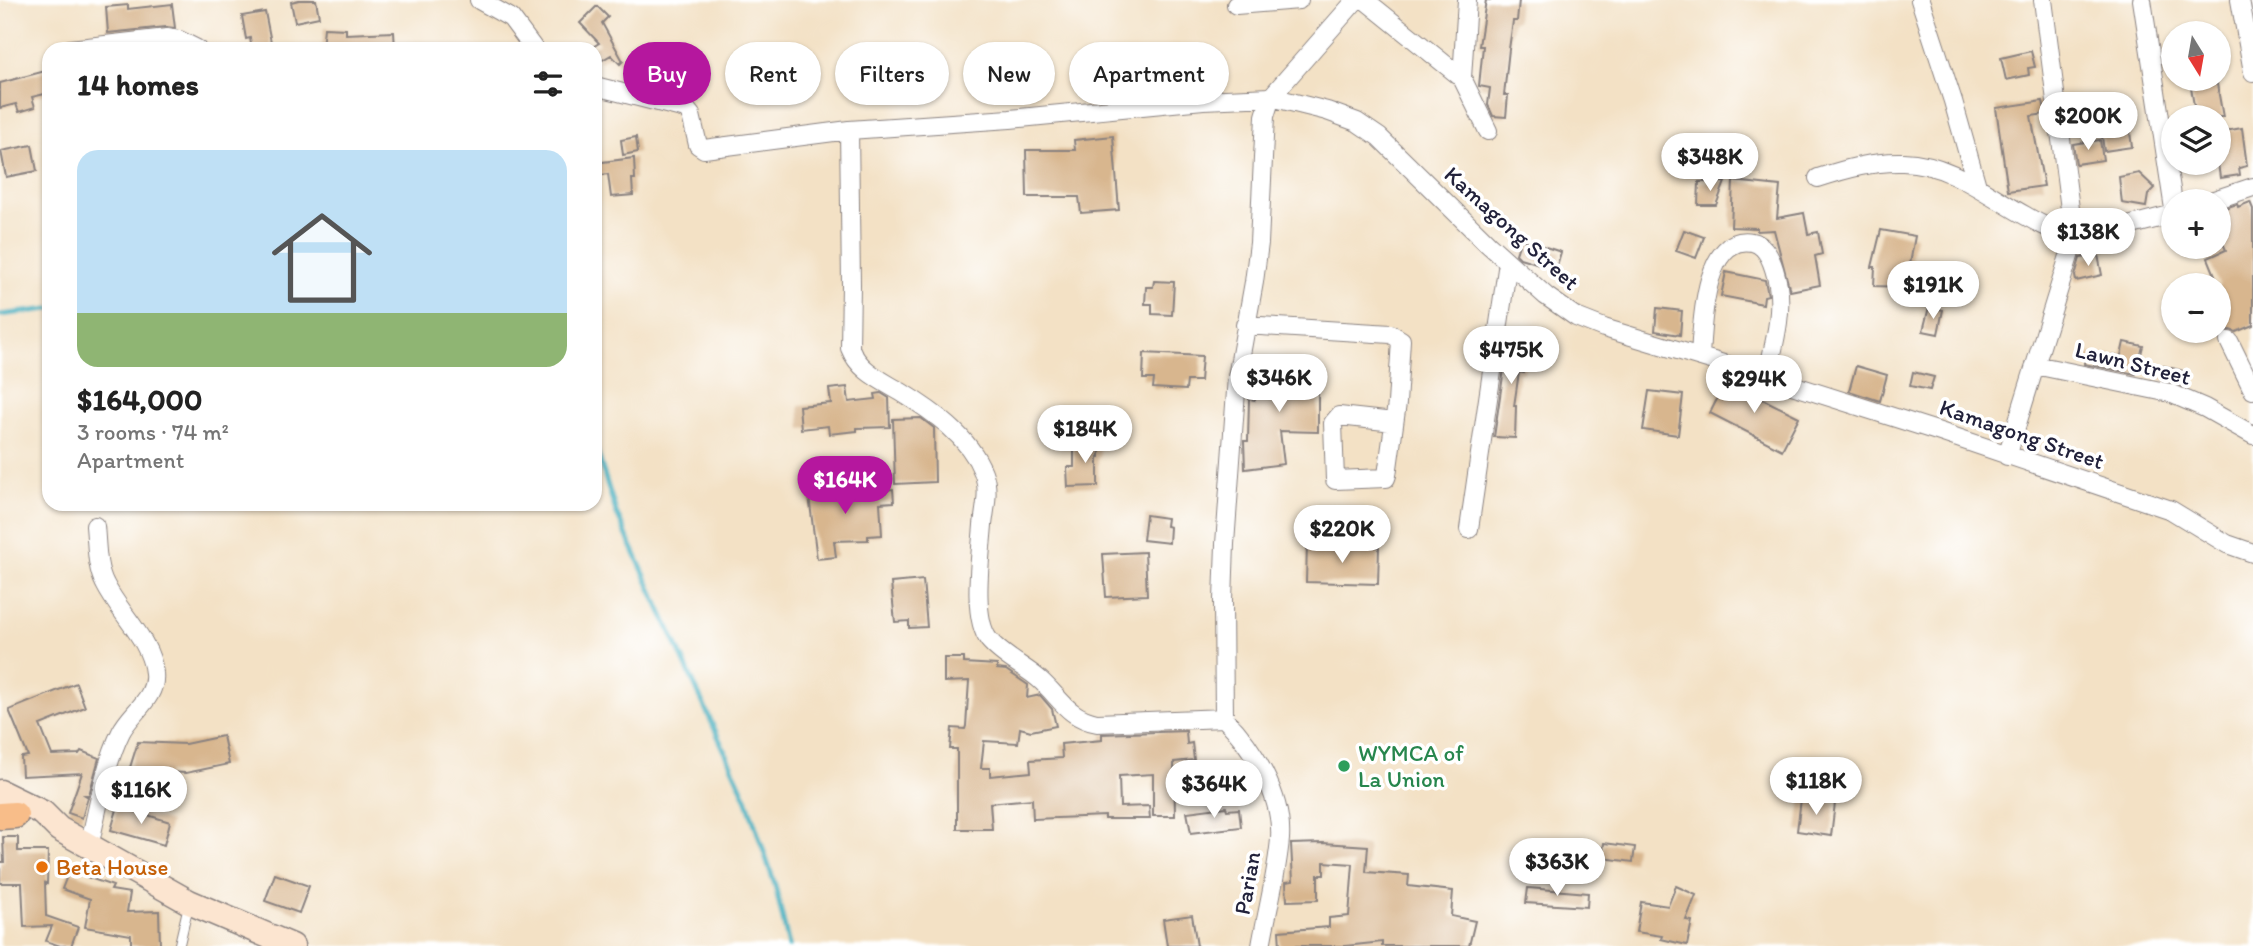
<!DOCTYPE html>
<meta charset="utf-8">
<style>
:root{--surface:#fff;--page:#f2f2f2;--text:#222;--muted:#767676;--line:#e0e0e0;--accent:#b5179e}
body{margin:0;font-family:Itim,sans-serif;background:var(--page);color:var(--text);height:100vh;display:flex;flex-direction:column;font-size:26px;white-space:nowrap}
*{box-sizing:border-box;margin:0}
p{font-size:23px;color:var(--muted)}
.icon{flex:none;width:38px;height:38px;fill:none;stroke:currentColor;stroke-width:2;stroke-linecap:round;stroke-linejoin:round}
.map{position:relative;flex:1;overflow:hidden}
.panel{position:absolute;left:42px;top:42px;width:560px;height:469px;display:flex;flex-direction:column;background:var(--surface);border-radius:21px;box-shadow:0 2px 5px #0004}
.panel>*{flex:none}
.banner{position:absolute;left:623px;top:42px;width:665px;height:63px;display:flex;gap:14px}
.needle{width:46px;rotate:169deg}
.buttons{position:absolute;left:2161px;top:21px;display:grid;gap:14px}
.buttons a{display:grid;place-items:center;width:70px;height:70px;border-radius:50%;background:var(--surface);box-shadow:0 2px 5px #0004;font-size:35px}
.price{position:absolute;translate:-50% -60px;padding:0 16px;border-radius:24px;background:#fff;color:#222;font-size:23px;line-height:46px;filter:drop-shadow(0 2px 4px #0008)}
.price::after{content:'';position:absolute;left:50%;top:42px;width:21px;height:16px;margin-left:-10px;background:inherit;clip-path:polygon(0 0,100% 0,50% 100%)}
.price.active{background:var(--accent);color:#fff}
ul{padding:0;list-style:none}
li{display:grid;align-content:center;gap:14px;height:371px;padding:0 35px}
li+li{border-top:2px solid var(--line)}
li span{display:grid;place-items:center;height:217px;border-radius:21px;color:#555}
li>.icon{margin-inline-start:auto}
span .icon{width:126px;height:126px;fill:#fffc;stroke-width:1}
li b{font-size:30px}
h2{display:flex;justify-content:space-between;align-items:center;height:84px;padding:0 35px;font-size:30px}
.chip{padding:0 24px;border-radius:32px;background:var(--surface);box-shadow:0 2px 5px #0004;font-size:24px;line-height:63px}
.chip.active{background:var(--accent);color:#fff}
.map>svg:first-child{display:block}
.lines{fill:none;stroke-linecap:round;stroke-linejoin:round}
.stream{stroke:#3fadbd;stroke-width:5}
.building{fill:#d8b68e}
.lane-casing{stroke:#8a8280;stroke-width:11}
.street-casing{stroke:#8a8280;stroke-width:20}
.secondary-casing{stroke:#8a8280;stroke-width:27}
.primary-casing{stroke:#8a8280;stroke-width:29}
.lane{stroke:#fff;stroke-width:9}
.street{stroke:#fff;stroke-width:18}
.secondary{stroke:#fce5d0;stroke-width:24}
.primary{stroke:#f8bd89;stroke-width:26}
.leisure-dot{fill:#2e9e5b;stroke:#fff;stroke-width:2.5}
.food-dot{fill:#e8710a;stroke:#fff;stroke-width:2.5}
.labels{text-anchor:middle;dominant-baseline:central;stroke-width:7;stroke-linejoin:round;paint-order:stroke}
.street-label{font-size:23px;fill:#22223b;stroke:#fff}
.leisure-label{font-size:23px;fill:#27864d;stroke:#fff;text-anchor:start}
.food-label{font-size:23px;fill:#c56008;stroke:#fff;text-anchor:start}
</style>
<div class="map">
<svg width="2253" height="946" viewBox="0 0 2253 946">
<rect width="100%" height="100%" fill="#fff"/>
<filter id="ink" filterUnits="userSpaceOnUse"><feTurbulence type="fractalNoise" baseFrequency=".0143" numOctaves="2"/><feDisplacementMap in="SourceGraphic" scale="14" xChannelSelector="R" yChannelSelector="G"/><feConvolveMatrix kernelMatrix="1 2 1 2 8 2 1 2 1" color-interpolation-filters="sRGB"/></filter>
<filter id="wash" filterUnits="userSpaceOnUse"><feTurbulence type="fractalNoise" baseFrequency=".00686" numOctaves="4" result="noise"/><feDisplacementMap in="SourceGraphic" scale="28" xChannelSelector="R" yChannelSelector="G"/><feGaussianBlur stdDeviation="1.57" result="paint"/><feColorMatrix in="noise" values="0 0 0 0 0 0 0 0 0 0 0 0 0 0 0 0 0 1.4 0 .05"/><feComposite in="paint" operator="in"/></filter>
<g filter="url(#wash)">
<rect width="100%" height="100%" fill="#f3e1c5"/>
<g class="lines">
<path class="stream" d="M 0,315 L 49,309
M 595,445 L 616,512 L 746,798 L 775,885 L 789,946"/>
</g>
<g id="blocks">
<path class="building" d="M 299,0 L 316,0 L 319,17 L 295,22 L 291,2 Z
M 1486,0 L 1519,0 L 1517,21 L 1513,21 L 1509,49 L 1504,95 L 1508,95 L 1506,117 L 1493,116 L 1488,105 L 1490,88 L 1479,86 L 1483,46 L 1479,46 Z
M 172,4 L 175,28 L 166,27 L 108,33 L 106,7 L 128,5 L 128,9 Z
M 597,6 L 608,17 L 602,23 L 623,61 L 620,64 L 611,55 L 599,62 L 595,49 L 591,48 L 599,43 L 580,23 Z
M 265,12 L 272,47 L 252,49 L 250,38 L 246,39 L 242,16 Z
M 324,28 L 346,29 L 346,34 L 394,32 L 395,49 L 322,48 Z
M 2031,51 L 2035,67 L 2028,68 L 2029,75 L 2006,80 L 2001,58 Z
M 49,70 L 49,93 L 32,97 L 35,107 L 19,112 L 16,104 L 0,108 L 0,83 Z
M 2217,84 L 2223,117 L 2196,117 L 2191,88 Z
M 2043,101 L 2046,114 L 2031,116 L 2044,186 L 2008,191 L 1996,108 Z
M 2129,125 L 2132,147 L 2104,151 L 2101,129 Z
M 2242,128 L 2247,166 L 2239,168 L 2240,175 L 2220,178 L 2218,163 L 2219,132 Z
M 1113,136 L 1119,210 L 1081,213 L 1079,197 L 1027,197 L 1026,150 L 1075,150 L 1074,140 Z
M 636,137 L 638,152 L 623,155 L 621,140 Z
M 2100,140 L 2103,160 L 2076,164 L 2073,144 Z
M 32,145 L 37,171 L 6,177 L 1,151 Z
M 634,158 L 635,179 L 632,179 L 633,195 L 611,197 L 608,174 L 595,176 L 595,163 Z
M 2139,173 L 2155,188 L 2148,195 L 2146,207 L 2122,203 L 2119,177 Z
M 1733,181 L 1780,186 L 1777,218 L 1804,213 L 1808,234 L 1818,232 L 1822,254 L 1815,256 L 1820,285 L 1790,291 L 1774,230 L 1757,231 L 1757,228 L 1731,227 Z
M 1699,182 L 1725,182 L 1716,205 L 1698,205 Z
M 2250,202 L 2253,209 L 2253,325 L 2236,332 L 2230,330 L 2224,331 L 2219,314 L 2226,311 L 2219,297 L 2219,285 L 2208,258 L 2226,250 L 2219,234 L 2219,210 L 2237,204 L 2238,207 Z
M 1684,230 L 1704,237 L 1696,258 L 1676,251 Z
M 1881,230 L 1915,236 L 1908,275 L 1937,279 L 1936,288 L 1874,286 L 1875,267 L 1872,267 Z
M 1521,239 L 1561,252 L 1556,269 L 1520,258 L 1516,254 Z
M 2098,255 L 2102,275 L 2076,281 L 2075,276 L 2080,258 Z
M 1726,272 L 1765,280 L 1768,295 L 1764,296 L 1763,304 L 1721,296 Z
M 1154,281 L 1174,282 L 1172,315 L 1152,314 L 1152,304 L 1145,304 L 1146,287 L 1153,287 Z
M 1929,307 L 1943,310 L 1938,334 L 1923,331 Z
M 1657,308 L 1682,311 L 1680,335 L 1655,331 Z
M 1509,335 L 1531,340 L 1524,373 L 1519,372 L 1514,406 L 1516,406 L 1515,438 L 1494,437 Z
M 2124,342 L 2143,346 L 2136,374 L 2084,364 L 2085,354 L 2121,356 Z
M 1144,353 L 1202,356 L 1200,381 L 1187,381 L 1186,390 L 1153,388 L 1154,379 L 1143,379 Z
M 1856,366 L 1887,375 L 1880,401 L 1849,391 Z
M 2164,366 L 2187,372 L 2183,386 L 2161,379 Z
M 1255,372 L 1318,373 L 1318,432 L 1280,431 L 1284,464 L 1245,469 L 1244,441 L 1248,441 L 1249,399 L 1255,400 Z
M 1913,372 L 1934,377 L 1930,390 L 1910,386 Z
M 1726,381 L 1799,417 L 1782,450 L 1710,413 Z
M 847,387 L 849,402 L 876,399 L 875,394 L 881,393 L 889,398 L 890,427 L 857,428 L 857,431 L 829,434 L 828,426 L 801,429 L 799,406 L 831,403 L 829,389 Z
M 1649,391 L 1683,395 L 1678,435 L 1643,430 Z
M 921,418 L 934,428 L 935,482 L 895,484 L 893,419 Z
M 1074,442 L 1100,442 L 1100,457 L 1098,457 L 1098,486 L 1068,487 L 1067,467 L 1074,467 Z
M 840,484 L 841,494 L 893,489 L 894,502 L 880,503 L 882,535 L 868,536 L 868,540 L 834,541 L 836,557 L 817,559 L 808,488 Z
M 1146,515 L 1167,518 L 1166,526 L 1170,527 L 1169,543 L 1143,540 Z
M 1307,545 L 1379,547 L 1378,584 L 1306,582 Z
M 1145,552 L 1147,595 L 1106,597 L 1103,554 Z
M 923,580 L 927,627 L 909,628 L 909,621 L 895,622 L 891,583 Z
M 944,658 L 964,658 L 964,663 L 997,665 L 997,669 L 1006,670 L 1028,685 L 1027,698 L 1040,695 L 1052,709 L 1056,726 L 1031,731 L 1020,728 L 1018,743 L 984,741 L 981,768 L 990,768 L 990,776 L 1031,772 L 1030,760 L 1062,758 L 1061,744 L 1102,740 L 1102,734 L 1186,731 L 1187,744 L 1192,743 L 1194,760 L 1174,762 L 1175,816 L 1153,816 L 1153,774 L 1119,776 L 1120,807 L 1149,806 L 1150,819 L 1105,819 L 1105,816 L 1033,819 L 1032,799 L 990,803 L 992,829 L 957,829 L 957,749 L 950,749 L 952,728 L 965,729 L 966,726 L 969,681 L 944,682 Z
M 76,683 L 85,707 L 40,725 L 52,755 L 79,754 L 81,751 L 99,758 L 89,795 L 85,795 L 88,797 L 82,818 L 68,813 L 82,773 L 22,776 L 21,757 L 28,756 L 9,710 Z
M 223,736 L 229,764 L 186,773 L 168,772 L 168,797 L 121,796 L 138,742 L 185,744 Z
M 1801,799 L 1835,803 L 1831,836 L 1797,831 Z
M 118,806 L 170,822 L 164,845 L 111,830 Z
M 1226,807 L 1227,810 L 1239,809 L 1241,827 L 1191,833 L 1187,812 Z
M 3,837 L 18,837 L 18,851 L 48,851 L 47,884 L 45,883 L 46,916 L 78,927 L 71,946 L 60,946 L 46,941 L 52,926 L 24,927 L 22,883 L 0,883 L 0,862 L 4,862 Z
M 1323,843 L 1368,846 L 1366,872 L 1409,875 L 1408,886 L 1453,891 L 1451,916 L 1475,921 L 1469,946 L 1382,946 L 1382,942 L 1345,946 L 1280,946 L 1279,931 L 1329,927 L 1329,918 L 1349,916 L 1353,864 L 1324,862 L 1324,875 L 1318,875 L 1318,900 L 1287,901 L 1286,882 L 1293,881 L 1291,844 Z
M 1604,843 L 1635,847 L 1633,862 L 1602,858 Z
M 69,871 L 113,886 L 111,890 L 130,893 L 127,912 L 159,911 L 160,946 L 131,946 L 131,935 L 85,927 L 90,899 L 62,889 Z
M 275,874 L 309,886 L 299,913 L 265,901 Z
M 1676,886 L 1696,895 L 1686,920 L 1692,921 L 1687,945 L 1661,939 L 1662,936 L 1636,932 L 1641,902 L 1668,906 Z
M 1528,888 L 1588,893 L 1587,907 L 1526,903 Z
M 1192,915 L 1197,946 L 1167,946 L 1163,919 Z"/>
</g>
</g>
<g filter="url(#ink)">
<use href="#blocks" fill-opacity="0" stroke="#8a8280" stroke-width="2"/>
<g class="lines">
<defs>
<path id="lane" d="M 179,946 L 189,903"/>
<path id="street" d="M 479,0 L 511,18 L 534,49
M 1365,0 L 1462,78 L 1488,131
M 1920,0 L 1953,101 L 1977,186
M 2142,0 L 2174,209
M 2240,0 L 2253,72
M 1236,5 L 1299,0
M 70,49 L 167,38 L 179,40 L 197,49
M 1462,78 L 1467,0
M 595,86 L 686,109 L 691,115 L 698,145 L 704,149 L 849,130 L 851,284 L 850,348 C 859,371 881,380 901,392 C 932,411 969,436 983,472 C 990,490 985,507 983,525 C 981,554 971,617 989,640 C 1002,656 1024,666 1039,679 C 1060,697 1068,718 1097,723 L 1224,718
M 849,130 L 1010,119 L 1203,100 L 1271,97 L 1327,111 L 1357,122 L 1379,137 L 1488,244 L 1546,296 L 1576,317 L 1604,328 L 1767,377 L 1940,432 L 2171,510 L 2227,544 L 2253,553
M 1818,178 C 1846,169 1873,161 1903,162 C 1949,163 1986,194 2026,216 C 2041,225 2058,232 2074,240
M 2211,201 L 2253,187
M 2074,240 L 2174,214
M 1245,325 L 1391,334 L 1401,340 L 1397,403 L 1387,475 L 1386,478 L 1335,480 L 1333,423 L 1339,416 L 1394,422
M 2229,341 L 2253,390
M 1700,356 C 1702,325 1704,233 1752,242 C 1769,245 1775,270 1778,285 C 1783,316 1773,347 1767,377
M 2035,365 L 2170,393 L 2205,408 L 2253,435
M 2007,456 L 2074,240 L 2043,0
M 1469,529 L 1508,262
M 1224,718 L 1223,600 L 1225,544 L 1237,377 L 1254,282 L 1259,243 L 1265,116 L 1271,97 L 1356,0
M 1224,718 C 1253,747 1283,796 1280,839 C 1277,874 1267,911 1261,946
M 89,847 C 97,812 105,764 121,732 C 131,712 157,698 154,673 C 151,640 119,613 105,584 C 96,567 97,545 95,526"/>
<path id="secondary" d="M 0,792 L 43,813 L 59,829 L 189,902 L 292,946"/>
<path id="primary" d="M 0,816 L 15,815"/>
</defs>
<use href="#lane" class="lane-casing"/>
<use href="#street" class="street-casing"/>
<use href="#secondary" class="secondary-casing"/>
<use href="#primary" class="primary-casing"/>
<use href="#lane" class="lane"/>
<use href="#street" class="street"/>
<use href="#secondary" class="secondary"/>
<use href="#primary" class="primary"/>
</g>
</g>
<circle class="leisure-dot" cx="1344" cy="766" r="7"/>
<circle class="food-dot" cx="42" cy="867" r="7"/>
<g class="labels">
<g class="street-label">
<text transform="translate(1512 228) rotate(42)">Kamagong Street</text>
<text transform="translate(2133 363) rotate(14)">Lawn Street</text>
<text transform="translate(2022 434) rotate(19)">Kamagong Street</text>
<text transform="translate(1247 883) rotate(-80)">Parian</text>
</g>
<g class="leisure-label">
<text x="1358" y="753">WYMCA of<tspan x="1358" dy="26">La Union</tspan></text>
</g>
<g class="food-label">
<text x="56" y="867">Beta House</text>
</g>
</g>
</svg>
<div class="buttons">
<a><svg class="needle" viewBox="-14 -14 28 28"><path d="M0-13l5 13h-10z" fill="#e53935"/><path d="M0 13l5-13h-10z" fill="#767676"/></svg></a>
<a><svg class="icon" aria-label="layers" viewBox="0 0 24 24"><path d="M12 4l9 5-9 5-9-5zM3 14l9 5 9-5"/></svg></a>
<a>+</a>
<a>−</a>
</div>
<b class="price" style="left:2088px;top:152px">$200K</b>
<b class="price" style="left:1710px;top:193px">$348K</b>
<b class="price" style="left:2088px;top:268px">$138K</b>
<b class="price" style="left:1933px;top:321px">$191K</b>
<b class="price" style="left:1511px;top:386px">$475K</b>
<b class="price" style="left:1279px;top:414px">$346K</b>
<b class="price" style="left:1754px;top:415px">$294K</b>
<b class="price" style="left:1085px;top:465px">$184K</b>
<b class="price active" style="left:845px;top:516px">$164K</b>
<b class="price" style="left:1342px;top:565px">$220K</b>
<b class="price" style="left:1816px;top:817px">$118K</b>
<b class="price" style="left:1214px;top:820px">$364K</b>
<b class="price" style="left:141px;top:826px">$116K</b>
<b class="price" style="left:1557px;top:898px">$363K</b>
<div class="banner">
<a class="chip active">Buy</a>
<a class="chip">Rent</a>
<a class="chip">Filters</a>
<a class="chip">New</a>
<a class="chip">Apartment</a>
</div>
<section class="panel">
<h2>14 homes<svg class="icon" aria-label="filters" viewBox="0 0 24 24"><path d="M4 7h16M4 17h16"/><circle cx="9" cy="7" r="2"/><circle cx="15" cy="17" r="2"/></svg></h2>
<ul>
<li><span style="background:linear-gradient(#bfe0f5 75%,#8fb573 0)"><svg class="icon" aria-label="home" viewBox="0 0 24 24"><path d="M3 11l9-7 9 7M6 9v11h12V9"/></svg></span><div><b>$164,000</b><p>3 rooms · 74 m²</p><p>Apartment</p></div></li>
</ul>
</section>
</div>
